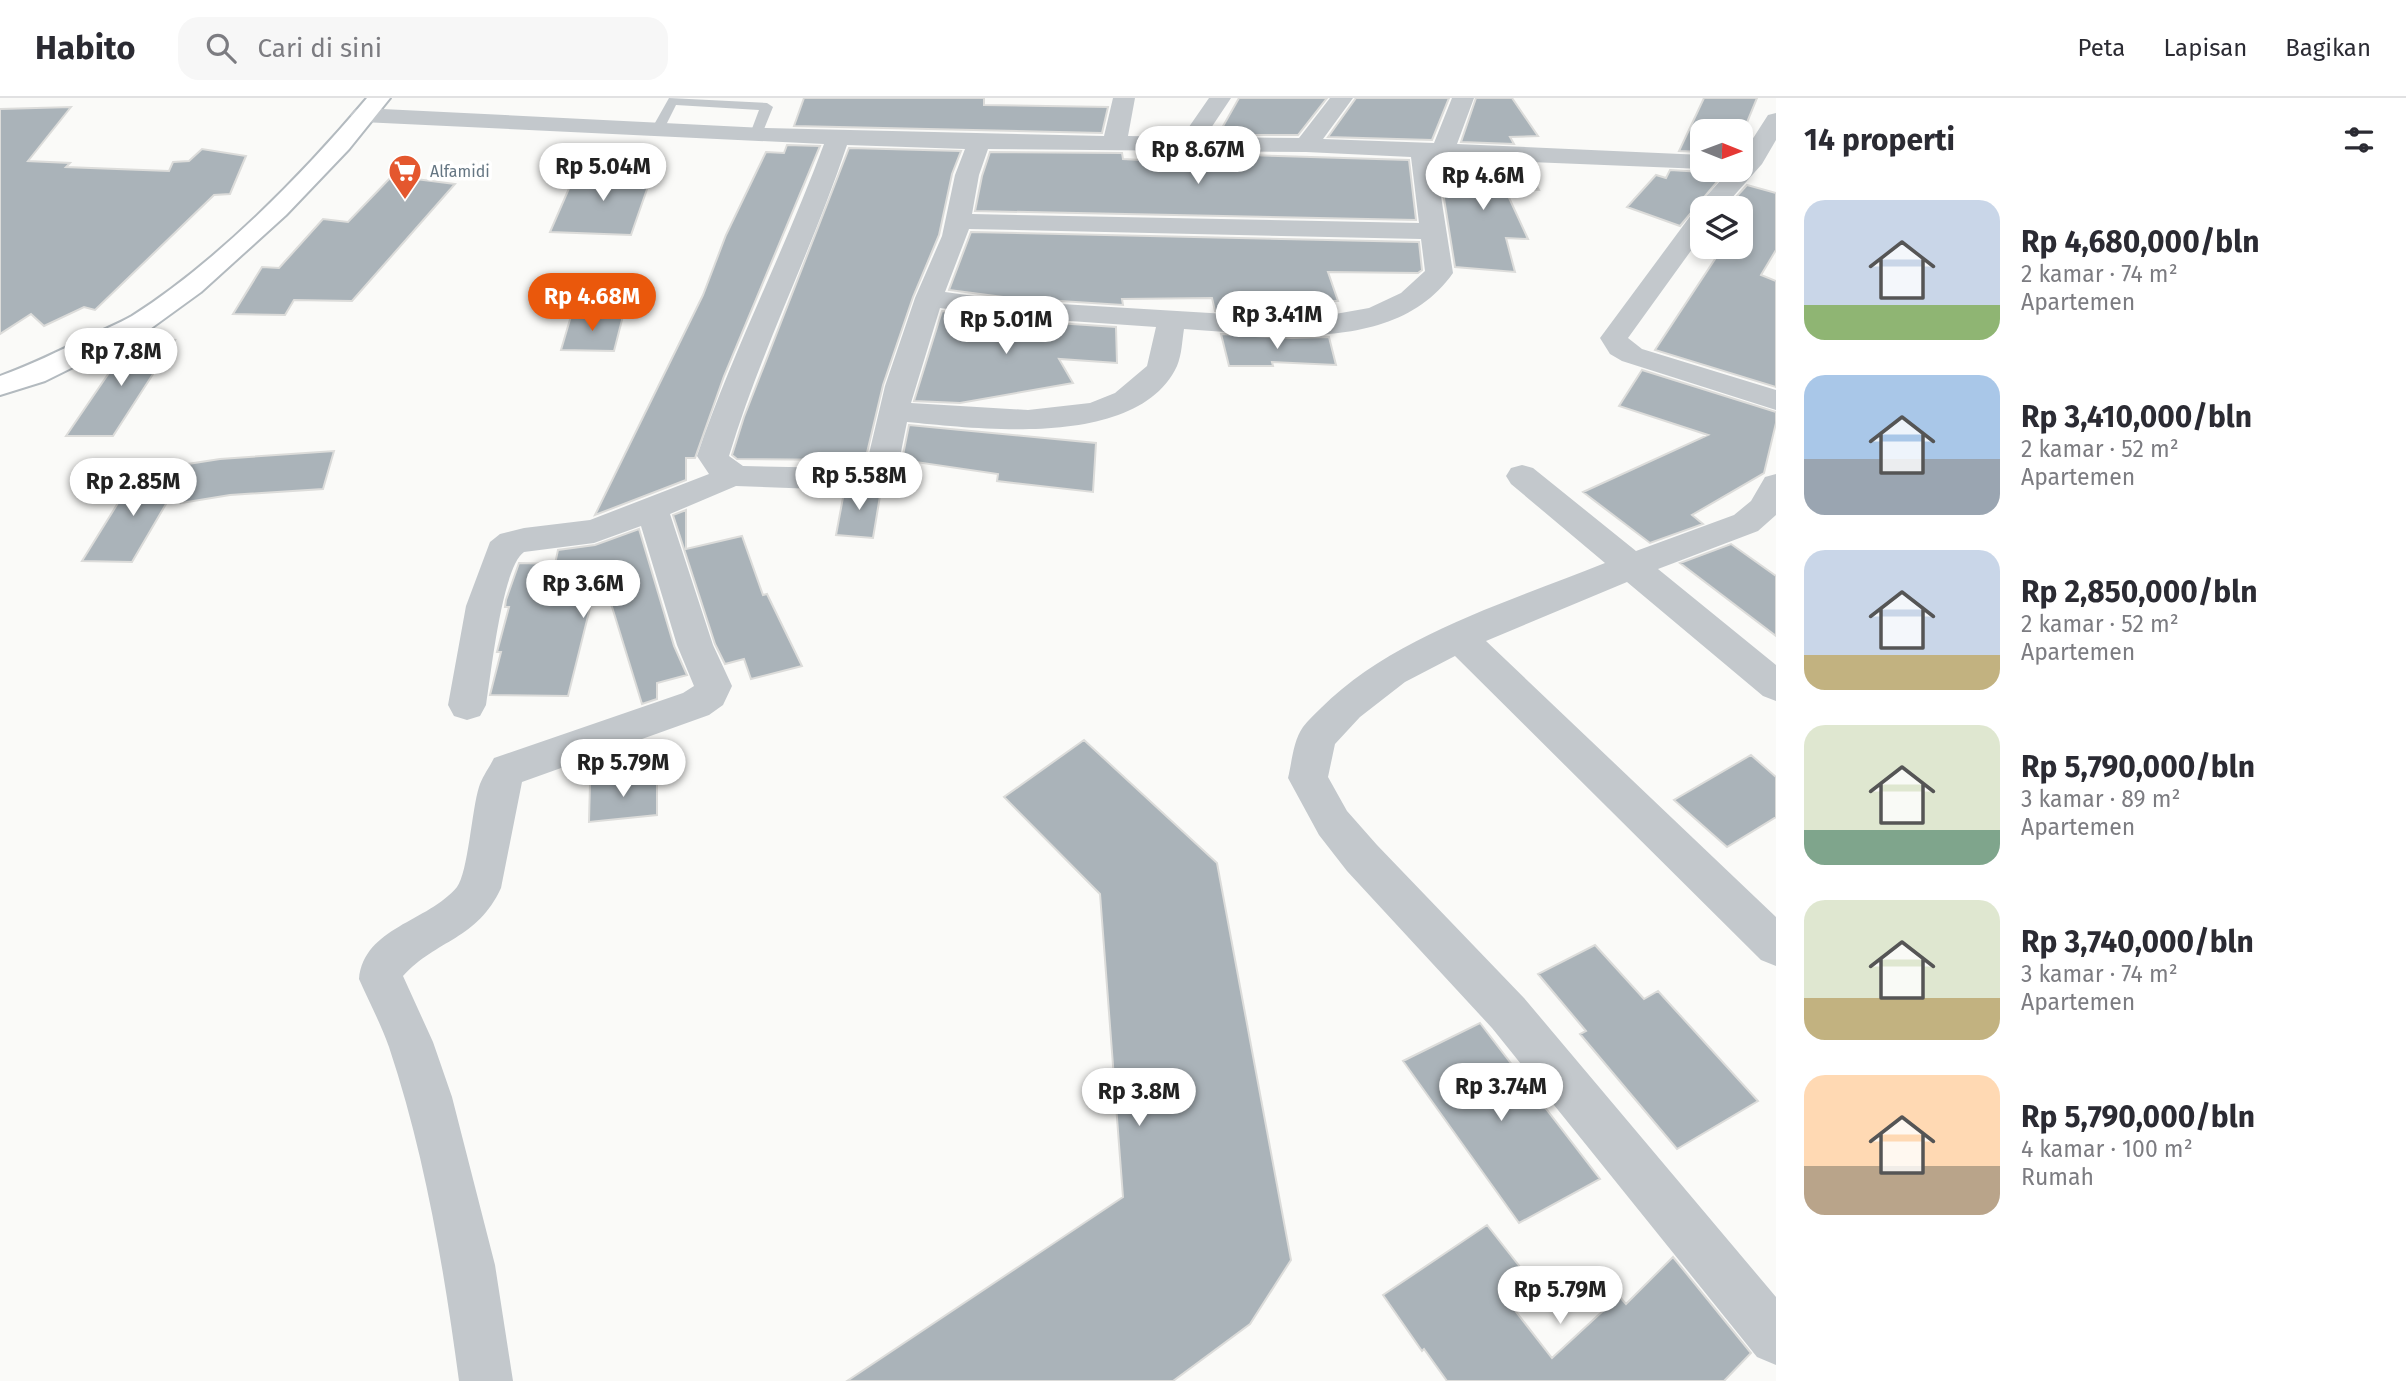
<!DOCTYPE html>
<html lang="id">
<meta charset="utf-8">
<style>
:root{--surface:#fff;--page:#f7f7f7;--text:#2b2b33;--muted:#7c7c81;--line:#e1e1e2;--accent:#ea580c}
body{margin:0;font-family:"Fira Sans",sans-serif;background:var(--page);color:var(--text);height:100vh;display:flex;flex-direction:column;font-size:26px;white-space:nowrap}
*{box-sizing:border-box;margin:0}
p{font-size:23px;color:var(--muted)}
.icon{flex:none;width:38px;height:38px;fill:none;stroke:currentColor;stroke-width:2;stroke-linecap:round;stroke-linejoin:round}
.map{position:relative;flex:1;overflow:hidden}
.drawer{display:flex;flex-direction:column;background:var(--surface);width:630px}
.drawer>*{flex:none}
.needle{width:46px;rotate:91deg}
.controls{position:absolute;left:1690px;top:21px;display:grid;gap:14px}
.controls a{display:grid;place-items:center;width:63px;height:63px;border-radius:14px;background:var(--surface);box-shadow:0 4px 10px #0003;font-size:35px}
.price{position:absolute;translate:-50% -60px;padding:0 16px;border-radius:24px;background:#fff;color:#222;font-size:23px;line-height:46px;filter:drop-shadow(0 2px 4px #0008)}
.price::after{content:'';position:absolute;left:50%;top:42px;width:21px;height:16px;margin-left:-10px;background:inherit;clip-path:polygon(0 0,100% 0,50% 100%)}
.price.current{background:var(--accent);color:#fff}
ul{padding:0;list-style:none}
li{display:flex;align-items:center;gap:21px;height:175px;padding:0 28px}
li span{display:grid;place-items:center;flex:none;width:196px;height:140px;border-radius:21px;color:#555}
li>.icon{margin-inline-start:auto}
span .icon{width:84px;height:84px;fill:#fffc;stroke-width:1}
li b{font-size:30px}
h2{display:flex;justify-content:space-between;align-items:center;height:84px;padding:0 28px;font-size:30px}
header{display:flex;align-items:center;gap:42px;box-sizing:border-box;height:98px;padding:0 35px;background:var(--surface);border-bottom:2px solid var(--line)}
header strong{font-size:33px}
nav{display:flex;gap:38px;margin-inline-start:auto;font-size:24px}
.search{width:490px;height:63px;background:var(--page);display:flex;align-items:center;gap:18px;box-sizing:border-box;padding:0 24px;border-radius:21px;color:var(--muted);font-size:26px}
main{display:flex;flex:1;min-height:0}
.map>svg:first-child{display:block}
.building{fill:#aab3b9;stroke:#dcdcda;stroke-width:2}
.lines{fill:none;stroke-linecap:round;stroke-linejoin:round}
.secondary-casing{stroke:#b3babf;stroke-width:4}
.service{fill:#c3c8cc;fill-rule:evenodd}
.minor{fill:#c3c8cc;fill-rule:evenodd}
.secondary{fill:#fff;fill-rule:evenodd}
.labels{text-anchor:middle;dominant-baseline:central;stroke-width:7;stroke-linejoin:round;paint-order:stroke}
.far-poi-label{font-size:16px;fill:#657683;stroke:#fff;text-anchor:start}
</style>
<header>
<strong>Habito</strong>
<div class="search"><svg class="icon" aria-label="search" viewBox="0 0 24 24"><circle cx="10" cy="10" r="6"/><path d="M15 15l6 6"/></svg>Cari di sini</div>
<nav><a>Peta</a><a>Lapisan</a><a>Bagikan</a></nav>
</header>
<main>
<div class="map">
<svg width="1776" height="1283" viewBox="0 0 1776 1283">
<rect width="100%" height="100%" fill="#fafaf8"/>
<path class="building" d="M 804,0 L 984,0 L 984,7 L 1108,9 L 1102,35 L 794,28 Z
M 1239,0 L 1327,0 L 1298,37 L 1218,37 Z
M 1356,0 L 1449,0 L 1432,42 L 1328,39 Z
M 1476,0 L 1512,0 L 1538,38 L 1510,39 L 1514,46 L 1461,44 Z
M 1704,0 L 1757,0 L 1741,39 L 1741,33 L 1703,33 L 1703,54 L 1679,53 Z
M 71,9 L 28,63 L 70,65 L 66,69 L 169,73 L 173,64 L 189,63 L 202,51 L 246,58 L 230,96 L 214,97 L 95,212 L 84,209 L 44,228 L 31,216 L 0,236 L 0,11 Z
M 787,47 L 820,48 L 724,278 L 695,360 L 686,360 L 686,382 L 595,417 L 703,197 L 726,137 L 766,54 L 784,55 Z
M 849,50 L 961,53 L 952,76 L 939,137 L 913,199 L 883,287 L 866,359 L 860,364 L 850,366 L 850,362 L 737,361 L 732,357 L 744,319 Z
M 990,54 L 1122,55 L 1123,61 L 1219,66 L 1216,56 L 1409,62 L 1416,122 L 975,113 L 982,78 Z
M 1438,63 L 1525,66 L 1539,92 L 1505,91 L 1528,141 L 1506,140 L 1515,174 L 1455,169 Z
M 577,72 L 653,74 L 631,137 L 550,134 Z
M 1670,72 L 1703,74 L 1727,72 L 1680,128 L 1627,109 L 1656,77 L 1666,80 Z
M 392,78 L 455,86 L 352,203 L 294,202 L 285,217 L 233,216 L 262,169 L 279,170 L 323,121 L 348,124 Z
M 1747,87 L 1776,95 L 1776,152 L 1761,177 L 1776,183 L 1776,289 L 1655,252 L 1719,155 L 1713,153 L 1715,149 L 1741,149 L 1741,110 L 1726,110 Z
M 971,134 L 1419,144 L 1422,172 L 1418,175 L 1328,174 L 1338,203 L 1319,203 L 1323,216 L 1307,218 L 1215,213 L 1212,200 L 1122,201 L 1123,207 L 1011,200 L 949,192 Z
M 942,213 L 1011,222 L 1116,229 L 1117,265 L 1059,261 L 1073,285 L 960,305 L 914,303 Z
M 571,218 L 623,218 L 614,253 L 561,252 Z
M 1221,236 L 1291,240 L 1329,239 L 1336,267 L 1272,264 L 1273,268 L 1229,268 Z
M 135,241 L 175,242 L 113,338 L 66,338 L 130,244 Z
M 1642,272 L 1776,314 L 1776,325 L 1764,375 L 1692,417 L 1703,426 L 1650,445 L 1583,394 L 1708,337 L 1619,308 Z
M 909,327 L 1096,345 L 1093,394 L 997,383 L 998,376 L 902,362 Z
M 334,353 L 323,391 L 230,397 L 181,405 L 188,366 L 220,361 Z
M 136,376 L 183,377 L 132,464 L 82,463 Z
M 882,386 L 873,440 L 836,437 L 844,394 Z
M 686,412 L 686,451 L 742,438 L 763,497 L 767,496 L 802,568 L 751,581 L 744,561 L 725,566 L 715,546 L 673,417 Z
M 639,431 L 674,548 L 687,577 L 657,585 L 657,601 L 642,606 L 600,470 L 568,598 L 490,597 L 501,554 L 497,554 L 509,509 L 505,509 L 506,502 L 519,465 L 555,466 L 558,452 L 595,447 Z
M 1731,446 L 1776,478 L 1776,538 L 1680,465 Z
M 1084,642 L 1217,765 L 1291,1162 L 1250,1226 L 1173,1283 L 847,1283 L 1123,1099 L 1100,796 L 1004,699 Z
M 1751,657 L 1776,679 L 1776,719 L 1727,749 L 1674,702 Z
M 657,678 L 657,717 L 589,724 L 590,685 Z
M 1595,847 L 1644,901 L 1658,893 L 1758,1003 L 1677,1051 L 1580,936 L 1586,933 L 1538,876 Z
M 1480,925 L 1600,1081 L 1519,1125 L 1403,963 Z
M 1487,1127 L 1528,1179 L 1503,1197 L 1552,1260 L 1619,1198 L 1626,1206 L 1673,1159 L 1751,1255 L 1724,1283 L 1447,1283 L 1424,1251 L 1422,1253 L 1383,1197 Z"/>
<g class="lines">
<defs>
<path id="secondary" d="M 367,0 L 390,0 L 349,51 L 286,117 L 201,194 L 150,231 L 45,283 L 0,297 L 0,278 C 31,267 59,253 88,239 C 102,232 118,226 132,218 C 217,164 302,77 367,0 Z"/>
</defs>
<use href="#secondary" class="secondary-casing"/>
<path class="service" d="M 669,0 L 767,5 L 773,9 L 762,36 L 756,40 L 750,36 L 759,12 L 676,7 L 662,35 L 652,35 L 651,32 Z"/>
<path class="minor" d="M 1113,0 L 1135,0 L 1128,38 L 1182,39 L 1209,0 L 1231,0 L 1205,39 L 1299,40 L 1330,0 L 1353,0 L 1323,41 L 1434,45 L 1452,0 L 1474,0 L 1457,46 L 1703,57 L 1703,71 L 1435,60 L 1453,175 C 1395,258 1269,236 1184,231 C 1182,243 1182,256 1177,268 C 1138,351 981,331 907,324 L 899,364 L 882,383 L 843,392 L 736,388 L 670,416 L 713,547 L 732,588 L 723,607 L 709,617 L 522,684 L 501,790 C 477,842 437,841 403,878 L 433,944 L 452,999 L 495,1167 L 513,1283 L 459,1283 C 444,1171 425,1057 389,949 C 381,926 369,904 359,881 C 364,829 428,824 457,789 C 468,775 472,710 479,689 C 482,679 489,670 494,660 L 683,595 L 694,588 L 677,547 L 641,428 L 594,445 L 524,454 C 502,469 491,577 486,607 L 480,618 L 467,622 L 454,618 L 448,607 L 466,508 L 490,444 L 500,436 L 524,430 L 590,422 L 709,376 L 697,358 C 733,252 785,152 824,46 L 362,24 L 354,22 L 350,17 L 354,12 L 362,10 L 766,30 L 1104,38 ZM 847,47 L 965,51 L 955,77 L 942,138 L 915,200 L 885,288 L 868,360 L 861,366 L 843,370 L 743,368 L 729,358 C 761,252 812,152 847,47 ZM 988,51 L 1306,54 L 1411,59 L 1419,125 L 972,116 L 979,77 ZM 969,131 L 1421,141 L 1425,173 L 1401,195 L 1369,210 L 1307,221 L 1011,203 L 945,194 ZM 940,210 L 1011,219 L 1156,229 L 1147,268 L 1115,295 L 1090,305 L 1028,312 L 911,305 Z
M 1776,15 L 1776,42 L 1762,66 L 1723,110 L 1703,110 L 1703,136 L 1628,240 L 1642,251 L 1776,292 L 1776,312 L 1622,263 L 1610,256 L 1600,240 L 1694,113 L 1697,112 L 1700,105 L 1730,72 L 1741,72 L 1741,59 L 1768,17 Z
M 1522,367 L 1533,370 L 1636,453 L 1734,417 L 1751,403 L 1765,379 L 1776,376 L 1776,417 L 1758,433 L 1658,471 L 1776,567 L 1776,603 L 1763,598 L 1627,484 L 1486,543 L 1776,819 L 1776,868 L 1761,862 L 1455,558 L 1405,584 L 1360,619 L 1335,646 L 1328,679 L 1347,713 L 1377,747 L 1524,900 L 1776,1199 L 1776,1267 L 1757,1259 L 1492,930 L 1347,773 L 1319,737 L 1288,680 C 1292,664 1293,643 1303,629 C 1308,622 1315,616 1321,610 C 1394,537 1511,503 1605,465 L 1511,386 L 1506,378 L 1511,370 Z"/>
<use href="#secondary" class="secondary"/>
</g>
<defs>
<symbol id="supermarket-pin" viewBox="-11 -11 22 30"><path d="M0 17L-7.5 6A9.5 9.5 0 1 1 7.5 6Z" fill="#e4572e" stroke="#fff"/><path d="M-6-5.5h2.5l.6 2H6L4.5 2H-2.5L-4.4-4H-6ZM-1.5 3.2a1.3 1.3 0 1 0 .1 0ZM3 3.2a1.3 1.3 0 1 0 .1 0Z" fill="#fff"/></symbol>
</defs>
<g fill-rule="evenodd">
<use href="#supermarket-pin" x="386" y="54" width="38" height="52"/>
</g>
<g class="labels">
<g class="far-poi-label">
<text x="430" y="73">Alfamidi</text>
</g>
</g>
</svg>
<div class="controls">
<a><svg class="needle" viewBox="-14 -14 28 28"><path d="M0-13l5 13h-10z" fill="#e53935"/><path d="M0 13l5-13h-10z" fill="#7c7c81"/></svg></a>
<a><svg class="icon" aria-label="layers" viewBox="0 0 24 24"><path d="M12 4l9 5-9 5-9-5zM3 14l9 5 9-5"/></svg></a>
</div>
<b class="price" style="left:1198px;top:88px">Rp 8.67M</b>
<b class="price" style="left:603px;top:105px">Rp 5.04M</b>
<b class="price" style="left:1483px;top:114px">Rp 4.6M</b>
<b class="price current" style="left:592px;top:235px">Rp 4.68M</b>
<b class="price" style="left:1277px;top:253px">Rp 3.41M</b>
<b class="price" style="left:1006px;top:258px">Rp 5.01M</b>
<b class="price" style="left:121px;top:290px">Rp 7.8M</b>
<b class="price" style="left:859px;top:414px">Rp 5.58M</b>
<b class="price" style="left:133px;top:420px">Rp 2.85M</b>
<b class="price" style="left:583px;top:522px">Rp 3.6M</b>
<b class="price" style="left:623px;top:701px">Rp 5.79M</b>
<b class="price" style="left:1501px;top:1025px">Rp 3.74M</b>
<b class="price" style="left:1139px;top:1030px">Rp 3.8M</b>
<b class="price" style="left:1560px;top:1228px">Rp 5.79M</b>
</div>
<section class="drawer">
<h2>14 properti<svg class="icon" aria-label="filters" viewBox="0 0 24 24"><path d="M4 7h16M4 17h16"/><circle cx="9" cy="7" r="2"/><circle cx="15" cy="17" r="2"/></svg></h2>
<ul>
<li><span style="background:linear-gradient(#c9d6e8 75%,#8fb573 0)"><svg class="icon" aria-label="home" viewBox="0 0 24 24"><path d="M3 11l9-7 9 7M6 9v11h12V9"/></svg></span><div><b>Rp 4,680,000/bln</b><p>2 kamar · 74 m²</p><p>Apartemen</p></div></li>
<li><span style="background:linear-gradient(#a9c7e8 60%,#9aa5b1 0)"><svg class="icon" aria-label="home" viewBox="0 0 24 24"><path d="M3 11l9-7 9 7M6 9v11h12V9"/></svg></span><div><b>Rp 3,410,000/bln</b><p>2 kamar · 52 m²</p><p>Apartemen</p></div></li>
<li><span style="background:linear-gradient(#c9d6e8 75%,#c2b280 0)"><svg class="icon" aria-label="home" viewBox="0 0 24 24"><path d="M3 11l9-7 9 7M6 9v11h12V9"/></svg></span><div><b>Rp 2,850,000/bln</b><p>2 kamar · 52 m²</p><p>Apartemen</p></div></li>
<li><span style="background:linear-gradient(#dfe7d0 75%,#7fa58c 0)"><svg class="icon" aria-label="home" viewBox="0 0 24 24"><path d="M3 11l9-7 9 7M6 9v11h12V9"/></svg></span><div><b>Rp 5,790,000/bln</b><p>3 kamar · 89 m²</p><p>Apartemen</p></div></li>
<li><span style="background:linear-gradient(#dfe7d0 70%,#c2b280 0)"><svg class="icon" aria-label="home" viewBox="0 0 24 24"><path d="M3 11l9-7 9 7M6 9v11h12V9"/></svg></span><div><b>Rp 3,740,000/bln</b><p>3 kamar · 74 m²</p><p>Apartemen</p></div></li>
<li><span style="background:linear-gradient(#ffd9b3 65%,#b9a48a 0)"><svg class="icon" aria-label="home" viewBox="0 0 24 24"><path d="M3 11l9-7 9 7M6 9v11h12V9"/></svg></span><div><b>Rp 5,790,000/bln</b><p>4 kamar · 100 m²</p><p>Rumah</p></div></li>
</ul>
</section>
</main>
